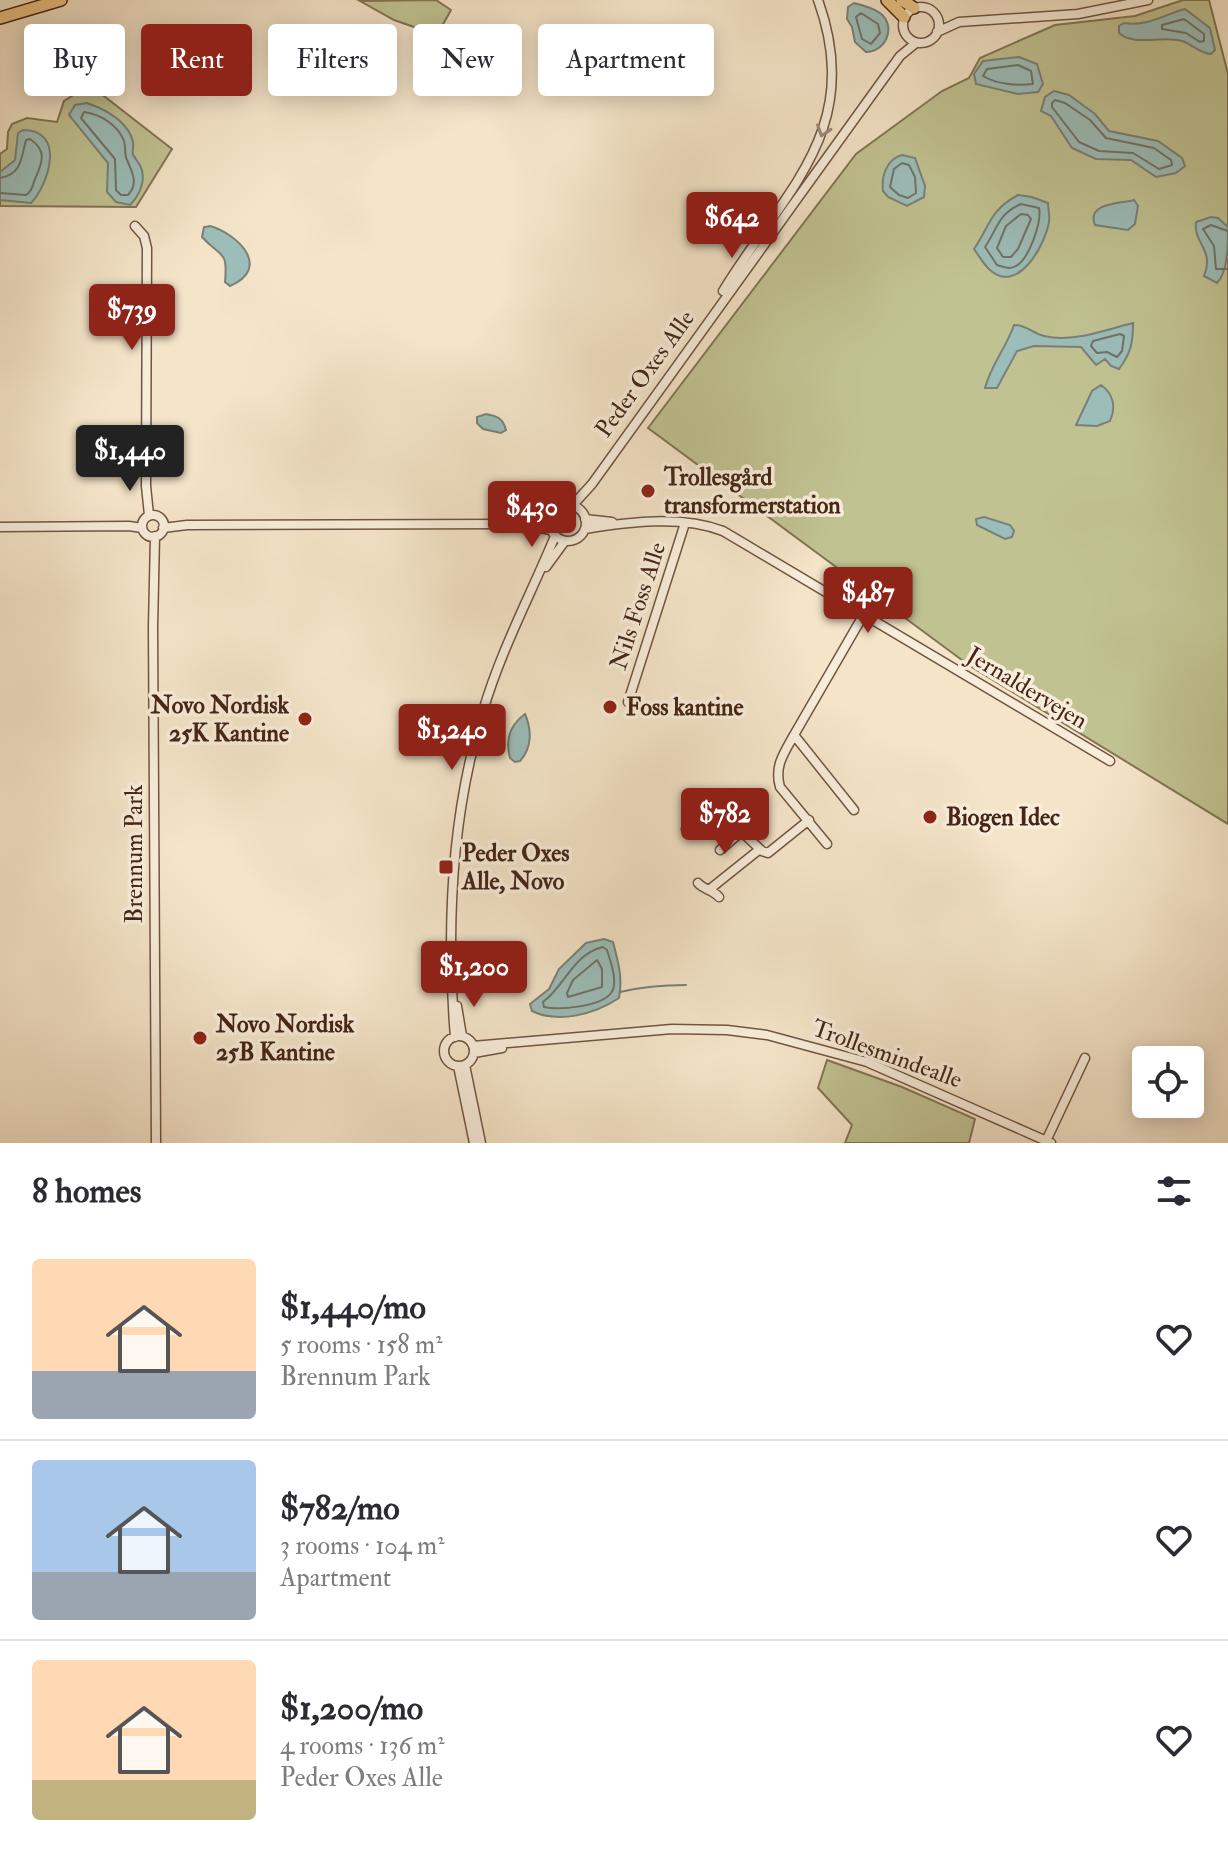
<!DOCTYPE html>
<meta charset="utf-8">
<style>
:root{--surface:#fff;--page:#f2f2f3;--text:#2b2b33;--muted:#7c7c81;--line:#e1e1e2;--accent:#8f2418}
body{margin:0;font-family:"IM FELL Double Pica",serif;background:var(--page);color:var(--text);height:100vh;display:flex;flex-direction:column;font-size:30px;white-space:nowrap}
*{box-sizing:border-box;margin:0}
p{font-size:26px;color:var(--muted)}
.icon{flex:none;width:44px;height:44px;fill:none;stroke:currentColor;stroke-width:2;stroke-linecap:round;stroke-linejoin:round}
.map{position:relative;height:1143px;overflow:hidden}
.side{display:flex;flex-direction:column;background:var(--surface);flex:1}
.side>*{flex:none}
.top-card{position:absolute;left:24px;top:24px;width:800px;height:72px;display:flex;gap:16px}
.controls{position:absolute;left:1132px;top:1046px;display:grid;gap:16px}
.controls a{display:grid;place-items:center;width:72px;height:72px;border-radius:8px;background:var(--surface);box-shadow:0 4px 20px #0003;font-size:40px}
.price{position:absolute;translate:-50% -68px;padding:0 18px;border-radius:8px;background:var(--accent);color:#fff;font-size:26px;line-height:52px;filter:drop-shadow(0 2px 4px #0008)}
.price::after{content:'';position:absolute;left:50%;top:48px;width:24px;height:18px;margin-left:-12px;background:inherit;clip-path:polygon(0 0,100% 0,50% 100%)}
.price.current{background:#222;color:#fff}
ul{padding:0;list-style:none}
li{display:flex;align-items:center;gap:24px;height:200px;padding:0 32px}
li+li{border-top:2px solid var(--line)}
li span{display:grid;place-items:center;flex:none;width:224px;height:160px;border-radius:8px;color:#555}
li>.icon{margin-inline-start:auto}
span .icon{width:96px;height:96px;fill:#fffc;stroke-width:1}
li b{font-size:34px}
h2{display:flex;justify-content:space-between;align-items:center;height:96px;padding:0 32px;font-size:34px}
.pill{padding:0 28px;border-radius:8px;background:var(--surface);box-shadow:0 4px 20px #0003;font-size:28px;line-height:72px}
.pill.current{background:var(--accent);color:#fff}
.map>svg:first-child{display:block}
.green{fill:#c1c292;stroke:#837454;stroke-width:2}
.water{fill:#9cbeba;stroke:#798178;stroke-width:2}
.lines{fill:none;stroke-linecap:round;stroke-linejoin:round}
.shore{stroke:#707268;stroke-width:2}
.stream{stroke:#798178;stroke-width:2}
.minor-casing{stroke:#715542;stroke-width:11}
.highway-casing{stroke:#452515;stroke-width:14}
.minor{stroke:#f8eddb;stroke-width:8}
.highway{stroke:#eac284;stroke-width:11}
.oneway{stroke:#9e8978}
.poi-dot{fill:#8f2418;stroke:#f8eddb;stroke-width:3}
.labels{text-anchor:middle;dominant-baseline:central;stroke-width:7;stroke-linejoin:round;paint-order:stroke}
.street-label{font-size:24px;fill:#452515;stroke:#f8eddb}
.poi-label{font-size:24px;font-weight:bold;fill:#452515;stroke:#f8eddb;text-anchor:start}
</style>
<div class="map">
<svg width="1228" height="1143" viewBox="0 0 1228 1143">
<rect width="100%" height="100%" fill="#f4e4c8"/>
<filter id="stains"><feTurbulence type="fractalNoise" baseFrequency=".0025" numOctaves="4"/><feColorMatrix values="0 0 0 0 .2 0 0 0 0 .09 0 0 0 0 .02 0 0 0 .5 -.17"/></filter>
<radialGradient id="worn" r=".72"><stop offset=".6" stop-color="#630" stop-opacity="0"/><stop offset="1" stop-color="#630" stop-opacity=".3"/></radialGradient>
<path class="green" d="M 436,0 L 451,10 L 437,35 L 394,20 L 360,1 Z
M 1183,0 L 1209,0 L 1228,74 L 1228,824 L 970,666 L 648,428 L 856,154 L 942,91 L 969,78 L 980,58 L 1055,25 L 1135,16 Z
M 80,91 L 100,93 L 172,149 L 136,207 L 0,206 L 0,154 L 7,149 L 8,132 L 12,124 L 27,118 L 57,122 L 64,101 Z
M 827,1060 L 902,1087 L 975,1119 L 969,1143 L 845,1143 L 852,1125 L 818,1088 Z"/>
<path class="water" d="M 854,3 C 862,5 873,8 880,13 C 897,26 886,52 866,52 L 855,42 L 852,27 L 847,19 L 848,7 Z
M 1185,9 L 1210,28 L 1215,50 L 1211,54 C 1199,53 1192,44 1182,41 C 1162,35 1134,47 1119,33 L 1119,26 L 1124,23 C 1146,27 1163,15 1185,9 Z
M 1019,57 L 1037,64 L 1043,84 L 1038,92 L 1018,94 L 976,84 L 974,74 L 983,61 Z
M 1054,91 L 1069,95 L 1095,114 L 1109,131 L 1158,141 L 1182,158 L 1185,166 L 1176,173 L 1156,177 L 1131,160 L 1096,159 L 1072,148 L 1051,116 L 1041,111 L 1045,97 Z
M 87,103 C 107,110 128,121 133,142 C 134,146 132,151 133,155 C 134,156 139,164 140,165 C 147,179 140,195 130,205 L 116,202 L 107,192 L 108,163 L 69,115 L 75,105 Z
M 23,130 C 66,130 49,184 31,203 L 0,200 L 0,172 L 15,160 L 18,133 Z
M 902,155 L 915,158 L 925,186 L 924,197 L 907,206 L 888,197 L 883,191 C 881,176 887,159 902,155 Z
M 1018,195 L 1032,197 L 1048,203 C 1048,208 1050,216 1049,222 C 1045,245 1018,295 990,270 C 984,265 979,256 974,249 C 991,224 989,211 1018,195 Z
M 1134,200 L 1138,206 L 1135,224 L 1128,230 L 1095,225 C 1086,203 1119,204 1134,200 Z
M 1211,217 L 1218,218 L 1228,227 C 1228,245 1228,272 1217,283 L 1204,276 C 1215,250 1193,243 1196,222 Z
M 210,226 C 238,234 272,268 230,286 L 225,282 C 228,249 221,258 202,237 L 204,227 Z
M 1133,323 C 1133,343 1131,353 1119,369 L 1111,366 L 1105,359 L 1096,365 L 1081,347 L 1034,346 L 1017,351 L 997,388 L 985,388 C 991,365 1006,348 1014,325 C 1027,325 1032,333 1044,336 C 1073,343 1104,330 1133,323 Z
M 1101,385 C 1114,394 1116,408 1110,421 L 1097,426 L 1076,425 L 1092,391 Z
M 486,414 C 497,416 503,418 506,430 L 501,433 L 483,429 L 477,423 L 477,417 Z
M 984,517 L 1010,525 L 1014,531 L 1012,537 L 1005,539 L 977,525 L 976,519 Z
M 525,714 C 532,730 532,748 520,761 L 515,762 L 510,758 C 505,740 510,725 525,714 Z
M 604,939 L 613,942 C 618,961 623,978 619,998 C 595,1014 559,1024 532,1011 L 530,1004 L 549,989 L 559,969 L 586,943 Z"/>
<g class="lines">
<path class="shore" d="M 861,13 L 878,24 L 880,33 L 871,44 L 862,39 L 856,17 Z
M 1184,19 L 1204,34 L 1204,41 L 1200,42 L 1186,33 L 1162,29 L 1162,25 Z
M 1018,65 L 1031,71 L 1033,84 C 1017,86 996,84 983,76 L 987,69 Z
M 1055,100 L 1065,103 L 1090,120 L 1106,138 L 1154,148 L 1171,160 L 1172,165 L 1159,169 L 1133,153 L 1099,151 L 1079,142 L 1052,107 L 1052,103 Z
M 84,112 C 100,114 118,125 124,141 C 126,147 124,154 127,160 C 132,172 139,183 128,195 L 121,195 L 116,190 L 115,159 L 81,118 Z
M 902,163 L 909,165 L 915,177 L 916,193 L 908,198 L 899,195 L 890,187 L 894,169 Z
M 0,178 C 22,174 21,158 26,140 L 30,139 C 48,151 42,163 35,179 C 32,186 33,190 26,195 L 0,193
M 1021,204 L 1039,208 C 1042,222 1029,259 1016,266 C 1010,270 1003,267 997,265 L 985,247 C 998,228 997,215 1021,204 Z
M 1021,214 L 1028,215 L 1031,219 L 1018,249 L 1011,257 L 1003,257 L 997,248 L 1006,226 Z
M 1228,231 L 1211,225 L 1203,229 L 1214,246 L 1216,269 L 1228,269
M 1120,334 L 1124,336 L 1122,351 L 1117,357 L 1107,352 L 1097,353 L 1091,346 L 1093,341 Z
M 603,947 L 607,950 C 610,960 619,983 611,993 C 601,1007 559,1010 544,1007 L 543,1002 C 565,986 573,954 603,947 Z
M 597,960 L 602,969 L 602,987 L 568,997 L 567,993 L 573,980 Z"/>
<path class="stream" d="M 620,992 C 641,987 664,985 686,985"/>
<defs>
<path id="minor" d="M903 25a18 18 0 1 1 36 0a18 18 0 1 1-36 0Z
M 937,32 L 959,22 L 1078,14 L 1148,0
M 135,226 L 144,236 L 147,248 L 146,486 L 149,515
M 723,291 C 784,191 865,130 818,0
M550 523a18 18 0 1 1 36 0a18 18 0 1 1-36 0Z
M 572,506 L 592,484 L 900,56 L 916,43
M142 526a11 11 0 1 1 22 0a11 11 0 1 1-22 0Z
M 585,519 L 612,522
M 523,525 L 551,530
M 0,527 L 129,526 L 142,528
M 163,528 L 187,525 L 518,524 L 551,517
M 585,529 C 628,522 681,515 723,531 L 1110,761
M 155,536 L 153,627 L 156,1143
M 546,567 L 565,541
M 628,702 L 685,523
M 794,735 C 784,753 774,766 780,787 L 827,844
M 854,810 L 794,735 L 864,614
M 686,829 L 714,816 L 743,833 L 762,851 L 768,853 L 809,820
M 720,850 L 741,832
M 698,883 C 704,890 712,889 719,897
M 710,889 L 760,849
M 457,1006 L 462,1036
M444 1051a15 15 0 1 1 30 0a15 15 0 1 1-30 0Z
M 455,1037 C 446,928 451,816 483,711 C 501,650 531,594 555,536
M 473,1046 L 672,1029 L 727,1030 L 767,1035 L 867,1062 L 1051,1143
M 474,1053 L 502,1048
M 465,1065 L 481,1143
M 458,1066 L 474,1143
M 1046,1141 L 1085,1058"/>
<path id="highway" d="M 887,0 L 904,17
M 902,0 L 914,8
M 0,18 L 61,0"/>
</defs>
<use href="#minor" class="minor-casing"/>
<use href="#highway" class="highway-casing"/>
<use href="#minor" class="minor"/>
<use href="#highway" class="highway"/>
</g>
<defs><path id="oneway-chevron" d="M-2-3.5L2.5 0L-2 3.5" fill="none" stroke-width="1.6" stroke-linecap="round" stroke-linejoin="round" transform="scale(2)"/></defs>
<use class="oneway" href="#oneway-chevron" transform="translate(823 131) rotate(108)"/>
<g class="poi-dot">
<circle cx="648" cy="491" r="8"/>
<circle cx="610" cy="707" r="8"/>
<circle cx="305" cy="719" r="8"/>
<circle cx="930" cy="817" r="8"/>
<rect x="438" y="859" width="16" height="16" rx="4"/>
<circle cx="200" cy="1038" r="8"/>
</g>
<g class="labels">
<g class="street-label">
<text transform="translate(645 374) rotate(-54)">Peder Oxes Alle</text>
<text transform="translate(638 606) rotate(-72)">Nils Foss Alle</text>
<text transform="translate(1027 688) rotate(31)">Jernaldervejen</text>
<text transform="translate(134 854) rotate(-90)">Brennum Park</text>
<text transform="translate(887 1054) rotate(20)">Trollesmindealle</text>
</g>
<g class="poi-label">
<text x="664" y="477">Trollesgård<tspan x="664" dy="28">transformerstation</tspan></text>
<text x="289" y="705" text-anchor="end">Novo Nordisk<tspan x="289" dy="28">25K Kantine</tspan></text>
<text x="626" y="707">Foss kantine</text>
<text x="946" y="817">Biogen Idec</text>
<text x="462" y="853">Peder Oxes<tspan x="462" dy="28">Alle, Novo</tspan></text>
<text x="216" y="1024">Novo Nordisk<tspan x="216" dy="28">25B Kantine</tspan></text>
</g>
</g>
<rect width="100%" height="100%" filter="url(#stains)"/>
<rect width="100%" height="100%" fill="url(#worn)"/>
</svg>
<div class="controls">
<a><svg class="icon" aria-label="locate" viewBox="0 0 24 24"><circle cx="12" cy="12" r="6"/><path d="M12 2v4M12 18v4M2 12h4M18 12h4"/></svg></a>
</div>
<b class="price" style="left:732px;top:260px">$642</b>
<b class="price" style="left:132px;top:352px">$739</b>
<b class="price current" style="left:130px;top:493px">$1,440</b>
<b class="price" style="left:532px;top:549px">$430</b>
<b class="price" style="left:868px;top:635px">$487</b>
<b class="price" style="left:452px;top:772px">$1,240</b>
<b class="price" style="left:725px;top:856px">$782</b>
<b class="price" style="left:474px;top:1009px">$1,200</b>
<div class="top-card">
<a class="pill">Buy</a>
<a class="pill current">Rent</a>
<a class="pill">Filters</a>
<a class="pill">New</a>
<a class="pill">Apartment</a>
</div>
</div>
<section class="side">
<h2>8 homes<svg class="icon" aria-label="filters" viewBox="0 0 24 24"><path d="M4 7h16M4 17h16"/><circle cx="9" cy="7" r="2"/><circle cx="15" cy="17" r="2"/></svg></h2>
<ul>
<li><span style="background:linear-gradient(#ffd9b3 70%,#9aa5b1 0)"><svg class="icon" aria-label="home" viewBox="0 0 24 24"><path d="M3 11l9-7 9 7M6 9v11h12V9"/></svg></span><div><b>$1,440/mo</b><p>5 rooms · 158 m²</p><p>Brennum Park</p></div><svg class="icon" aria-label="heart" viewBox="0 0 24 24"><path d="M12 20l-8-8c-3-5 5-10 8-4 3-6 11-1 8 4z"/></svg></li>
<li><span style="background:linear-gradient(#a9c7e8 70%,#9aa5b1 0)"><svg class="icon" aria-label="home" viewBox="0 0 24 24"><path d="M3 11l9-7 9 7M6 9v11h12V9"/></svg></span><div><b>$782/mo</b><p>3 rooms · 104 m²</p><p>Apartment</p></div><svg class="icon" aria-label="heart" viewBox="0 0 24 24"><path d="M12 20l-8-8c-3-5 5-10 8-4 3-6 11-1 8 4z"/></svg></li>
<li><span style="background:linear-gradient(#ffd9b3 75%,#c2b280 0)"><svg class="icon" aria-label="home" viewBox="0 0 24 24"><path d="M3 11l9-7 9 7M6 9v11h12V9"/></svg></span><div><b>$1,200/mo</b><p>4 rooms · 136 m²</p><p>Peder Oxes Alle</p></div><svg class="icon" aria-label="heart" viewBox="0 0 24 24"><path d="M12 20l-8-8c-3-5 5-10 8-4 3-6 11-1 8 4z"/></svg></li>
</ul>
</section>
